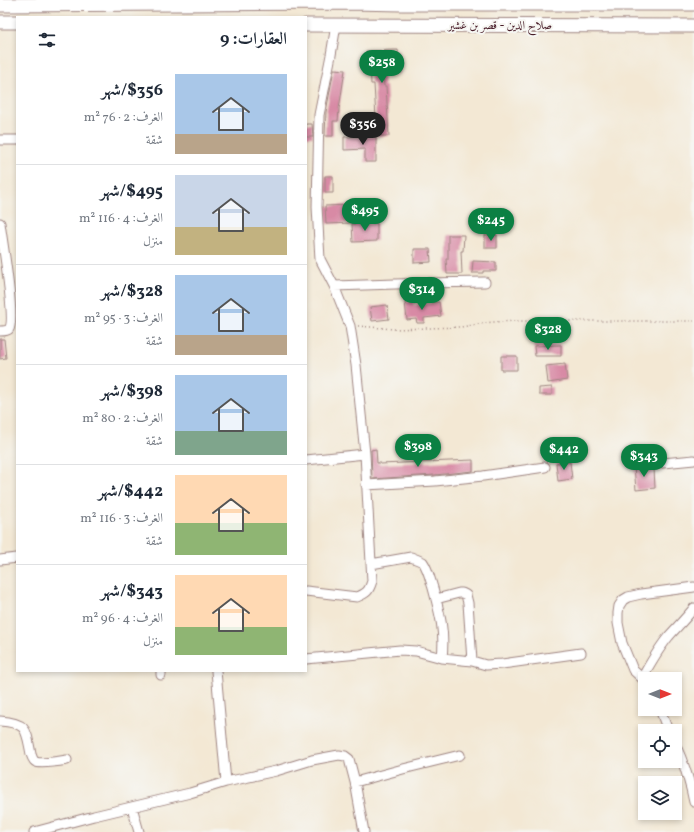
<!DOCTYPE html>
<html lang="ar">
<meta charset="utf-8">
<style>
:root{--surface:#fff;--page:#f6f6f7;--text:#1f2937;--muted:#747a83;--line:#e0e1e3;--accent:#0b8043}
body{margin:0;font-family:Vollkorn,Amiri,serif;background:var(--page);color:var(--text);direction:rtl;height:100vh;display:flex;flex-direction:column;font-size:15px;white-space:nowrap}
*{box-sizing:border-box;margin:0}
p{font-size:13px;color:var(--muted)}
.icon{flex:none;width:22px;height:22px;fill:none;stroke:currentColor;stroke-width:2;stroke-linecap:round;stroke-linejoin:round}
.map{position:relative;flex:1;overflow:hidden;direction:ltr}
.drawer{position:absolute;left:16px;top:16px;width:291px;height:656px;display:flex;flex-direction:column;background:var(--surface);border-radius:0px;box-shadow:0 2px 6px #0003;direction:rtl}
.drawer>*{flex:none}
.needle{width:26px;rotate:90deg}
.fabs{position:absolute;left:638px;top:672px;display:grid;gap:8px}
.fabs a{display:grid;place-items:center;width:44px;height:44px;border-radius:0px;background:var(--surface);box-shadow:0 2px 6px #0003;font-size:20px}
.price{position:absolute;translate:-50% -34px;padding:0 9px;border-radius:14px;background:var(--accent);color:#fff;font-size:13px;line-height:26px;filter:drop-shadow(0 1px 2px #0008)}
.price::after{content:'';position:absolute;left:50%;top:24px;width:12px;height:9px;margin-left:-6px;background:inherit;clip-path:polygon(0 0,100% 0,50% 100%)}
.price.active{background:#222;color:#fff}
ul{padding:0;list-style:none}
li{display:flex;align-items:center;gap:12px;height:100px;padding:0 20px}
li+li{border-top:1px solid var(--line)}
li span{display:grid;place-items:center;flex:none;width:112px;height:80px;border-radius:0px;color:#555}
li>.icon{margin-inline-start:auto}
span .icon{width:48px;height:48px;fill:#fffc;stroke-width:1}
li b{font-size:17px}
h2{display:flex;justify-content:space-between;align-items:center;height:48px;padding:0 20px;font-size:17px}
.map>svg:first-child{display:block}
.building{fill:#d88aa5}
.lines{fill:none;stroke-linecap:round;stroke-linejoin:round}
.minor-casing{stroke:#9e8480;stroke-width:11}
.highway-casing{stroke:#9e8480;stroke-width:15}
.path{stroke:#9e8480;stroke-width:1.5;stroke-dasharray:1 3;stroke-linecap:butt}
.minor{stroke:#fff;stroke-width:9}
.highway{stroke:#fff;stroke-width:13}
.labels{text-anchor:middle;dominant-baseline:central;stroke-width:4;stroke-linejoin:round;paint-order:stroke}
.street-label{font-size:12px;fill:#4a1f2b;stroke:#f6f6f2}
</style>
<div class="map">
<svg width="694" height="832" viewBox="0 0 694 832">
<rect width="100%" height="100%" fill="#f6f6f2"/>
<filter id="ink" filterUnits="userSpaceOnUse"><feTurbulence type="fractalNoise" baseFrequency=".025" numOctaves="2"/><feDisplacementMap in="SourceGraphic" scale="8" xChannelSelector="R" yChannelSelector="G"/><feConvolveMatrix kernelMatrix="1 2 1 2 8 2 1 2 1" color-interpolation-filters="sRGB"/></filter>
<filter id="wash" filterUnits="userSpaceOnUse"><feTurbulence type="fractalNoise" baseFrequency=".012" numOctaves="4" result="noise"/><feDisplacementMap in="SourceGraphic" scale="16" xChannelSelector="R" yChannelSelector="G"/><feGaussianBlur stdDeviation="0.9" result="paint"/><feColorMatrix in="noise" values="0 0 0 0 0 0 0 0 0 0 0 0 0 0 0 0 0 1.4 0 .05"/><feComposite in="paint" operator="in"/></filter>
<g filter="url(#wash)">
<rect width="100%" height="100%" fill="#f3e8d4"/>
<g id="blocks">
<path class="building" d="M 398,50 L 400,73 L 383,74 L 384,86 L 386,86 L 389,136 L 377,136 L 374,84 L 371,84 L 370,63 L 366,63 L 366,51 Z
M 334,69 L 345,70 L 339,109 L 338,121 L 333,121 L 333,136 L 325,136 L 326,112 Z
M 306,124 L 312,124 L 313,137 L 306,137 Z
M 376,136 L 376,162 L 365,162 L 365,149 L 344,150 L 344,137 Z
M 325,176 L 333,176 L 333,193 L 325,193 Z
M 350,205 L 351,223 L 326,224 L 325,206 Z
M 377,223 L 377,241 L 353,242 L 352,224 Z
M 448,235 L 464,235 L 463,251 L 461,251 L 462,274 L 447,274 L 446,259 L 448,259 Z
M 485,235 L 497,235 L 497,248 L 485,248 Z
M 414,249 L 430,249 L 431,262 L 414,263 Z
M 473,261 L 496,262 L 496,271 L 483,271 L 483,273 L 472,273 Z
M 413,301 L 414,305 L 439,302 L 441,316 L 424,318 L 424,323 L 417,323 L 416,319 L 407,320 L 405,302 Z
M 387,305 L 389,319 L 372,321 L 370,307 Z
M 0,339 L 4,339 L 6,358 L 0,359 Z
M 561,345 L 561,356 L 535,356 L 534,346 Z
M 501,356 L 517,356 L 517,370 L 501,370 Z
M 565,364 L 567,380 L 548,383 L 546,366 Z
M 552,387 L 552,395 L 539,395 L 539,388 Z
M 376,449 L 377,463 L 380,463 L 380,464 L 473,460 L 473,471 L 435,475 L 372,479 L 371,450 Z
M 570,462 L 572,479 L 558,481 L 556,463 Z
M 634,466 L 644,466 L 644,469 L 654,469 L 655,488 L 636,490 Z"/>
</g>
</g>
<g filter="url(#ink)">
<use href="#blocks" fill-opacity="0" stroke="#9e8480" stroke-width="1"/>
<g class="lines">
<defs>
<path id="minor" d="M 0,140 L 17,140
M 0,223 C 2,238 16,321 9,329 C 7,331 3,331 0,331
M 334,286 L 426,283 L 485,282
M 306,460 L 365,454
M 663,463 L 694,460
M 366,485 L 435,481 L 483,476 L 545,467
M 0,560 L 17,558
M 306,591 L 357,597 C 367,593 369,591 372,581 L 365,454 L 356,365 L 350,326 L 334,286 L 320,259 L 319,242 L 317,207 L 319,115 L 331,55 L 336,25
M 436,599 L 459,593 L 462,593 L 466,595 L 468,603 L 472,661
M 442,658 L 472,661 L 486,665 L 502,664 L 581,653
M 306,659 L 400,650 L 416,651 L 442,658 C 445,631 440,614 433,588 C 430,579 428,569 423,562 L 411,557 L 371,564
M 161,671 L 161,675
M 216,671 L 226,782
M 642,678 C 650,664 658,649 669,636 C 677,627 686,618 694,608
M 645,681 L 633,670 L 622,643 L 618,623 L 618,613 L 619,606 L 623,600 L 628,597 L 641,594 L 694,587
M 660,709 L 668,731
M 0,721 C 28,723 26,730 31,754 C 32,757 33,761 36,762 C 40,764 61,761 67,760
M 675,744 C 684,763 690,782 694,802
M 355,782 L 403,769 L 460,755
M 132,807 L 139,832
M 34,832 L 94,816 L 190,793 L 226,782 L 276,771 L 312,760 L 339,755 L 345,756 L 349,759 L 355,782 L 364,832"/>
<path id="highway" d="M 0,5 L 352,3 L 402,4 L 694,4
M 0,22 L 17,22
M 306,25 L 694,26"/>
</defs>
<use href="#minor" class="minor-casing"/>
<use href="#highway" class="highway-casing"/>
<path class="path" d="M 358,326 L 394,329 L 461,327 L 492,322 L 521,321 L 694,321"/>
<use href="#minor" class="minor"/>
<use href="#highway" class="highway"/>
</g>
</g>
<g class="labels">
<g class="street-label">
<text x="500" y="26">صلاح الدين - قصر بن غشير</text>
</g>
</g>
</svg>
<div class="fabs">
<a><svg class="needle" viewBox="-14 -14 28 28"><path d="M0-13l5 13h-10z" fill="#e53935"/><path d="M0 13l5-13h-10z" fill="#747a83"/></svg></a>
<a><svg class="icon" aria-label="locate" viewBox="0 0 24 24"><circle cx="12" cy="12" r="6"/><path d="M12 2v4M12 18v4M2 12h4M18 12h4"/></svg></a>
<a><svg class="icon" aria-label="layers" viewBox="0 0 24 24"><path d="M12 4l9 5-9 5-9-5zM3 14l9 5 9-5"/></svg></a>
</div>
<b class="price" style="left:382px;top:84px">$258</b>
<b class="price active" style="left:363px;top:146px">$356</b>
<b class="price" style="left:365px;top:232px">$495</b>
<b class="price" style="left:491px;top:242px">$245</b>
<b class="price" style="left:422px;top:311px">$314</b>
<b class="price" style="left:548px;top:351px">$328</b>
<b class="price" style="left:418px;top:468px">$398</b>
<b class="price" style="left:564px;top:471px">$442</b>
<b class="price" style="left:644px;top:478px">$343</b>
<section class="drawer">
<h2>العقارات: 9<svg class="icon" aria-label="filters" viewBox="0 0 24 24"><path d="M4 7h16M4 17h16"/><circle cx="9" cy="7" r="2"/><circle cx="15" cy="17" r="2"/></svg></h2>
<ul>
<li><span style="background:linear-gradient(#a9c7e8 75%,#b9a48a 0)"><svg class="icon" aria-label="home" viewBox="0 0 24 24"><path d="M3 11l9-7 9 7M6 9v11h12V9"/></svg></span><div><b>$356/شهر</b><p>الغرف: 2 · 76 m²</p><p>شقة</p></div></li>
<li><span style="background:linear-gradient(#c9d6e8 65%,#c2b280 0)"><svg class="icon" aria-label="home" viewBox="0 0 24 24"><path d="M3 11l9-7 9 7M6 9v11h12V9"/></svg></span><div><b>$495/شهر</b><p>الغرف: 4 · 116 m²</p><p>منزل</p></div></li>
<li><span style="background:linear-gradient(#a9c7e8 75%,#b9a48a 0)"><svg class="icon" aria-label="home" viewBox="0 0 24 24"><path d="M3 11l9-7 9 7M6 9v11h12V9"/></svg></span><div><b>$328/شهر</b><p>الغرف: 3 · 95 m²</p><p>شقة</p></div></li>
<li><span style="background:linear-gradient(#a9c7e8 70%,#7fa58c 0)"><svg class="icon" aria-label="home" viewBox="0 0 24 24"><path d="M3 11l9-7 9 7M6 9v11h12V9"/></svg></span><div><b>$398/شهر</b><p>الغرف: 2 · 80 m²</p><p>شقة</p></div></li>
<li><span style="background:linear-gradient(#ffd9b3 60%,#8fb573 0)"><svg class="icon" aria-label="home" viewBox="0 0 24 24"><path d="M3 11l9-7 9 7M6 9v11h12V9"/></svg></span><div><b>$442/شهر</b><p>الغرف: 3 · 116 m²</p><p>شقة</p></div></li>
<li><span style="background:linear-gradient(#ffd9b3 65%,#8fb573 0)"><svg class="icon" aria-label="home" viewBox="0 0 24 24"><path d="M3 11l9-7 9 7M6 9v11h12V9"/></svg></span><div><b>$343/شهر</b><p>الغرف: 4 · 96 m²</p><p>منزل</p></div></li>
</ul>
</section>
</div>
